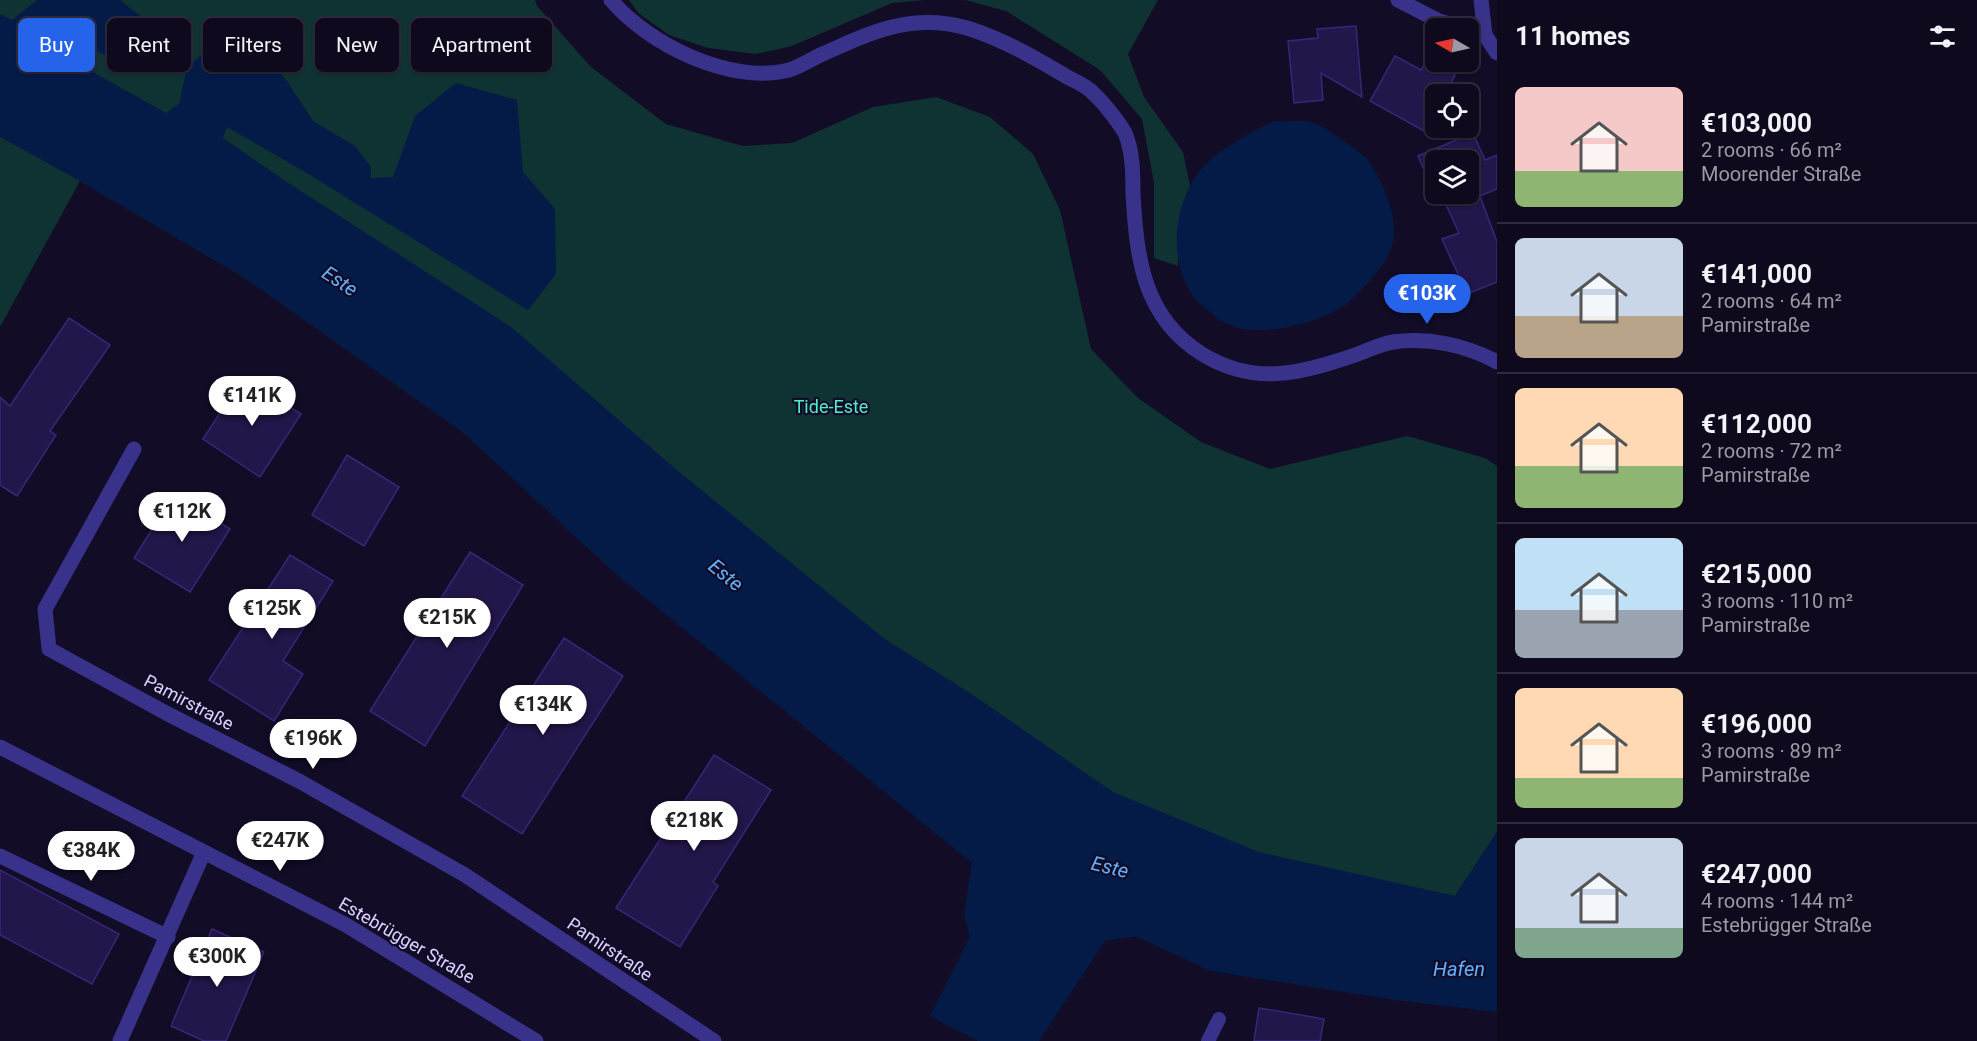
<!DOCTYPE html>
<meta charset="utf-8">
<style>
:root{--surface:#0e091d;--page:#171226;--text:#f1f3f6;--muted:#9b9aa4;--line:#2e2a3b;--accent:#2563eb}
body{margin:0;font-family:Roboto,sans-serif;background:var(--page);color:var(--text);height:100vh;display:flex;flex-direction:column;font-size:22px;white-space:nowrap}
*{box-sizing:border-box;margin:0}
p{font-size:20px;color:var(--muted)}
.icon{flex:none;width:33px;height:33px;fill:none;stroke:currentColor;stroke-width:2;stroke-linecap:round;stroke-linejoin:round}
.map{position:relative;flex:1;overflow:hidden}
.panel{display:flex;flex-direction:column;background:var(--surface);width:480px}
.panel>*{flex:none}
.banner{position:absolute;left:18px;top:18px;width:570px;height:54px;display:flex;gap:12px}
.needle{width:39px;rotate:279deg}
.tools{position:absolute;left:1425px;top:18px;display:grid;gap:12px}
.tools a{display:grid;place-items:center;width:54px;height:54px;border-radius:9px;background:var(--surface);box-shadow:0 2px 4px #0004,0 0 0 2px var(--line);font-size:30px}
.price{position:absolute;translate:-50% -51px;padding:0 14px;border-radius:21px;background:#fff;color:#222;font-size:20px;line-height:39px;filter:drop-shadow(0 2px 3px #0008)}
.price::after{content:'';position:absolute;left:50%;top:36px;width:18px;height:14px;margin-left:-9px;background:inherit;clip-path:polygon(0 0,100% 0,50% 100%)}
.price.active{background:var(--accent);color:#fff}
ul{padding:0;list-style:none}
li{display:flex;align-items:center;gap:18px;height:150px;padding:0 18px}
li+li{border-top:2px solid var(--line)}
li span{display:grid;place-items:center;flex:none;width:168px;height:120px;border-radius:9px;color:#555}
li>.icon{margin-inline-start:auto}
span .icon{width:72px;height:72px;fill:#fffc;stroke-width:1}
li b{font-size:26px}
h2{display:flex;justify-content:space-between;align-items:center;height:72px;padding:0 18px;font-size:26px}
.chip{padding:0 21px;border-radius:9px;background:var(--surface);box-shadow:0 2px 4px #0004,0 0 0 2px var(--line);font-size:21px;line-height:54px}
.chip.active{background:var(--accent);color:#fff}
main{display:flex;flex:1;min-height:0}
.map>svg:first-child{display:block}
.green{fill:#0f3232}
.water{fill:#041b48}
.building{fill:#23164a;stroke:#392679;stroke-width:1.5}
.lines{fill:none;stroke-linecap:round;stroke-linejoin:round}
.service{stroke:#38328b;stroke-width:14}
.minor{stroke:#38328b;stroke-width:15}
.tertiary{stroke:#38328b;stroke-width:15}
.labels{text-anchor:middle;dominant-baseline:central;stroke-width:4.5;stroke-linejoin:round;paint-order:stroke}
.park-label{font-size:18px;fill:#51edcb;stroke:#120c27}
.street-label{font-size:18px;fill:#d9d3ff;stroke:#120c27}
.water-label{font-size:20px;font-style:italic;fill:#61b1ff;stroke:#120c27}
</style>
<main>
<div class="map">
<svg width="1497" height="1041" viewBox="0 0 1497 1041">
<rect width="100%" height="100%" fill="#120c27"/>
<path class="green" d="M 0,0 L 535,0 L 537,6 L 591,67 L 666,124 L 743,146 L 792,143 L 873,107 L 936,97 L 990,117 L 1033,154 L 1060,210 L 1091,349 L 1138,398 L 1201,442 L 1270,469 L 1407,436 L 1485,458 L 1497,466 L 1497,832 L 1455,896 L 1211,971 L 1136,936 L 1105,940 L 616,574 L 464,433 L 245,278 L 80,181 L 0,327 Z
M 629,0 L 926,0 L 892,3 L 792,46 L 756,54 L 708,48 L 669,35 L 638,13 Z
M 965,0 L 1158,0 L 1128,54 L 1144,97 L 1183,152 L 1190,186 L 1180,213 L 1178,266 L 1154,258 L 1154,183 L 1142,119 L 1100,70 L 1006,11 Z"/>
<path class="water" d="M 37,0 L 120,0 L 175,43 L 142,72 L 85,46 L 84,39 L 60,31 L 46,46 L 166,113 L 179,104 L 187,67 L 214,44 L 251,42 L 287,81 L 313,121 L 355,146 L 371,167 L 371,178 L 393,177 L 415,116 L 456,83 L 517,100 L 523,172 L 555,209 L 556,274 L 528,310 L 310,175 L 227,127 L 223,138 L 284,180 L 511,327 L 678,471 L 885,639 L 976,697 L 1113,792 L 1259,852 L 1455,896 L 1497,832 L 1497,1012 L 1394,1000 L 1211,971 L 1136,936 L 1105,941 L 1039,1041 L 978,1041 L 930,1016 L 970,937 L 964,914 L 972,863 L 616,574 L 464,433 L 245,278 L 80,181 L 0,137 L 0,14 L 12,20 Z
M 1274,121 C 1285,122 1303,119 1314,123 C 1325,127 1360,151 1367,159 C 1384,183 1401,220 1391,249 C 1386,264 1359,295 1345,305 C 1319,324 1248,342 1220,320 C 1212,313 1199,305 1193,296 C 1166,258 1174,195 1208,162 C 1228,144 1250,133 1274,121 Z"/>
<path class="building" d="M 1356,26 L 1362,97 L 1321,73 L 1323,100 L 1294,103 L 1288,41 L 1318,38 L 1317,29 Z
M 1395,56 L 1421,70 L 1429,58 L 1456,73 L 1445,94 L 1436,94 L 1436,111 L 1424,131 L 1370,101 Z
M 1473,133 L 1485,160 L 1497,155 L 1497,189 L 1480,196 L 1497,242 L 1497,282 L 1467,294 L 1442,239 L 1459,233 L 1441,194 L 1468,194 L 1468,160 L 1436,160 L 1436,182 L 1430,184 L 1418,156 Z
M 69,318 L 110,345 L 50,431 L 56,435 L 17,496 L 0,485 L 0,397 L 10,406 Z
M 243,377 L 301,414 L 260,477 L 203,439 Z
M 347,455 L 399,487 L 364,546 L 312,515 Z
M 174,494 L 230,529 L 190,592 L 134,558 Z
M 470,552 L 523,585 L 425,746 L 370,711 Z
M 290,555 L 333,581 L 283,661 L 303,674 L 274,721 L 209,680 Z
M 564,638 L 623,676 L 522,834 L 462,796 Z
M 714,755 L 771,790 L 713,882 L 718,886 L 680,947 L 616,908 Z
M 0,870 L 119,934 L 92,984 L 0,935 Z
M 212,929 L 264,952 L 226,1041 L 204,1041 L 171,1026 Z
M 1259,1008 L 1324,1019 L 1320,1041 L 1254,1041 Z"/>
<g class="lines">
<path class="service" d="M 1208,1041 L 1219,1019"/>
<path class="minor" d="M 1398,0 L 1439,21 L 1464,28
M 1481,0 L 1485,35 L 1497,53
M 134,449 L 45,609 L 49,649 L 166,713 L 299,781 L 465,875 L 714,1041
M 0,856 L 168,937
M 120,1041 L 204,852"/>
<path class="tertiary" d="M 611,0 C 648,44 730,85 789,70 C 801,66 813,58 825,53 C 873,31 913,13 967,28 C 1003,39 1037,59 1069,78 C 1077,82 1087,86 1093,93 C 1104,103 1118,121 1125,133 C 1133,151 1133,176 1133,195 C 1137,259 1143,317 1202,354 C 1254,386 1300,374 1355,355 C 1367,351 1380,344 1393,342 C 1428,337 1466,345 1497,362
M 0,747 L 346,925 L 536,1041"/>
</g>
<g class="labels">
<g class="park-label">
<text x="831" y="406">Tide-Este</text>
</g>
<g class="street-label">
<text transform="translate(189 702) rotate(28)">Pamirstraße</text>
<text transform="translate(407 940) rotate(30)">Estebrügger Straße</text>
<text transform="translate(610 949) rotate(34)">Pamirstraße</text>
</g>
<g class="water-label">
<text transform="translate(340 281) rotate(33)">Este</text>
<text transform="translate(726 575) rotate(39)">Este</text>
<text transform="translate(1110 867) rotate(14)">Este</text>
<text x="1459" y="969">Hafen</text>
</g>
</g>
</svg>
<div class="tools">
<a><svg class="needle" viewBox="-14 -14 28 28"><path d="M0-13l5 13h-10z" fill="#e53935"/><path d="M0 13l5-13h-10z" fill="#9b9aa4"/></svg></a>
<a><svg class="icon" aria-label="locate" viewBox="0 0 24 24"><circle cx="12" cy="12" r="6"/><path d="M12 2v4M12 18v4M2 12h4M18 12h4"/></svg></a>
<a><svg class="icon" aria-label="layers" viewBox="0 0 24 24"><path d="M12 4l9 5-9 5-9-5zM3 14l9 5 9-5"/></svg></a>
</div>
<b class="price active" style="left:1427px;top:325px">€103K</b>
<b class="price" style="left:252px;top:427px">€141K</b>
<b class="price" style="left:182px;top:543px">€112K</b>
<b class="price" style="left:272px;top:640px">€125K</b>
<b class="price" style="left:447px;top:649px">€215K</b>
<b class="price" style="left:543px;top:736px">€134K</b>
<b class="price" style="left:313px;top:770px">€196K</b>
<b class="price" style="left:694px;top:852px">€218K</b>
<b class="price" style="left:280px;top:872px">€247K</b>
<b class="price" style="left:91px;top:882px">€384K</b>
<b class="price" style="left:217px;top:988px">€300K</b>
<div class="banner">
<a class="chip active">Buy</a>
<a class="chip">Rent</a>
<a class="chip">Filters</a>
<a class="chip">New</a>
<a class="chip">Apartment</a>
</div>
</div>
<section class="panel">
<h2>11 homes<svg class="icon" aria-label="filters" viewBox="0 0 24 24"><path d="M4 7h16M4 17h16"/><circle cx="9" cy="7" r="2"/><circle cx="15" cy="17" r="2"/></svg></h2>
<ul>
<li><span style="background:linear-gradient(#f6c9c9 70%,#8fb573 0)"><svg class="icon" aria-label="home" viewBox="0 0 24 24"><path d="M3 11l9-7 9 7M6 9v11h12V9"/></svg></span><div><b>€103,000</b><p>2 rooms · 66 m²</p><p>Moorender Straße</p></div></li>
<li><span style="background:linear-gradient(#c9d6e8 65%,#b9a48a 0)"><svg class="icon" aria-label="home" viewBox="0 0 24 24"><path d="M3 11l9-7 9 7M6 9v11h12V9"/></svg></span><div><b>€141,000</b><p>2 rooms · 64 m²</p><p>Pamirstraße</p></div></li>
<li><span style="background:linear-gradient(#ffd9b3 65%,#8fb573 0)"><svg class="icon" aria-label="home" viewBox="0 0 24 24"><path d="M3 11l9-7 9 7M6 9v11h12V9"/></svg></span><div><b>€112,000</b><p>2 rooms · 72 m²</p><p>Pamirstraße</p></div></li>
<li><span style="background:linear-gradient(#bfe0f5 60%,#9aa5b1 0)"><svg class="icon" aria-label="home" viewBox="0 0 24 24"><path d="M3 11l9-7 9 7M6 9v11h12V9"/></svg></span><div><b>€215,000</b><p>3 rooms · 110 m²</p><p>Pamirstraße</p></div></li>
<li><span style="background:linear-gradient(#ffd9b3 75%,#8fb573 0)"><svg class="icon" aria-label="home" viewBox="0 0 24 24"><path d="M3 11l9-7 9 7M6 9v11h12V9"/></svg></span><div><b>€196,000</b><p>3 rooms · 89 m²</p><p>Pamirstraße</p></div></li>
<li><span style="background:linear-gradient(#c9d6e8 75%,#7fa58c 0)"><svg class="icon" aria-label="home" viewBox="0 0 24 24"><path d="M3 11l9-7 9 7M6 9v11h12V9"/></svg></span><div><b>€247,000</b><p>4 rooms · 144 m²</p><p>Estebrügger Straße</p></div></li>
</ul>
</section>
</main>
